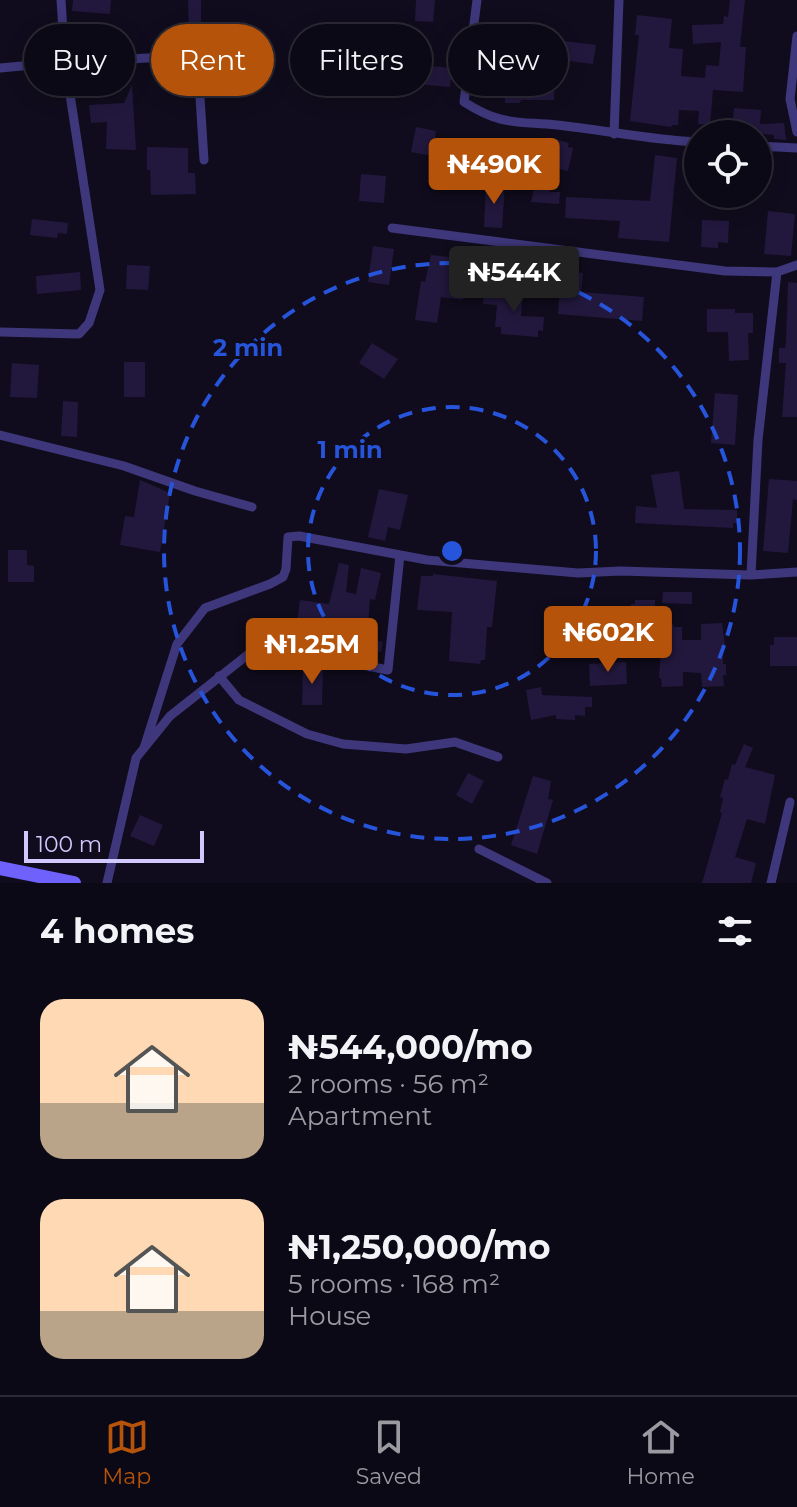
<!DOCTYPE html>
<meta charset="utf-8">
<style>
:root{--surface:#0c0916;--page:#15121f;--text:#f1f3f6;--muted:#9a9aa1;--line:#2c2a35;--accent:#b45309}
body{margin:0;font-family:Montserrat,sans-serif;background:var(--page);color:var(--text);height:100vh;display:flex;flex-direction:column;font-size:30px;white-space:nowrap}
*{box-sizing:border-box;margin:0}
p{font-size:26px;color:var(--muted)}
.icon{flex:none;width:44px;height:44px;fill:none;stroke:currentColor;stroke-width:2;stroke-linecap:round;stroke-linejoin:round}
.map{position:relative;height:883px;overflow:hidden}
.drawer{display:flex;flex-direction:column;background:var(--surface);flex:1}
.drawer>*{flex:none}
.hud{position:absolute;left:24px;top:24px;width:750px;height:72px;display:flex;gap:16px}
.buttons{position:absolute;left:684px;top:120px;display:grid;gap:16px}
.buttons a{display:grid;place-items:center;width:88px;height:88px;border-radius:50%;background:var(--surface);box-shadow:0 4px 20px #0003,0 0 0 2px var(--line);font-size:40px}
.scale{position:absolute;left:24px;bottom:20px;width:180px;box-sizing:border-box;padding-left:8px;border:4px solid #d1c8fe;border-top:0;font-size:22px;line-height:28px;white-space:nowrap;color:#d1c8fe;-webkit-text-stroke:6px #100c1d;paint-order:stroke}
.price{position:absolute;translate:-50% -68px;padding:0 18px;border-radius:8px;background:var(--accent);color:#fff;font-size:26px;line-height:52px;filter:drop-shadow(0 2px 4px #0008)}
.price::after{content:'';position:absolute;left:50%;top:48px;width:24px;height:18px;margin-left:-12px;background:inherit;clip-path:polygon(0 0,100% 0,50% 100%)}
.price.current{background:#222;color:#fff}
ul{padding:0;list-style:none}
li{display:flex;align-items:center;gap:24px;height:200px;padding:0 40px}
li span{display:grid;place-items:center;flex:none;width:224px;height:160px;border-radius:24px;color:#555}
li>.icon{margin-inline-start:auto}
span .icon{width:96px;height:96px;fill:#fffc;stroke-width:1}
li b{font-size:34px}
h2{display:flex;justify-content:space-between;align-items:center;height:96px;padding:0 40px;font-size:34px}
.tag{padding:0 28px;border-radius:36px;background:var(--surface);box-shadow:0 4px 20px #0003,0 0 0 2px var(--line);font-size:28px;line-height:72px}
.tag.current{background:var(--accent);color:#fff}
.dock{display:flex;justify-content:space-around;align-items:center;height:112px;border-top:2px solid var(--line);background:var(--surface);font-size:22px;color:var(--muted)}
.dock a{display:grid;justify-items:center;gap:4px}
.dock .current{color:var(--accent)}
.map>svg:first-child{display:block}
.building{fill:#22183d}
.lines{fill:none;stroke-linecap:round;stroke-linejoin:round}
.minor{stroke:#3e377b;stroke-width:9}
.secondary{stroke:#6e61fc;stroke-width:14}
.ring{fill:none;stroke:#2654da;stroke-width:4;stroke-dasharray:14 10}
.centre{fill:#2654da;stroke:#100c1d;stroke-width:4}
.ring-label{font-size:24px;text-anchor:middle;font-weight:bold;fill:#2654da;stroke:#100c1d;stroke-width:6;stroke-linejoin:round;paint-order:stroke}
</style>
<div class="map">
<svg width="797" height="883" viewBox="0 0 797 883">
<rect width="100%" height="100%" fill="#100c1d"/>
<path class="building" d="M 73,0 L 111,0 L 110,14 L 72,11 Z
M 188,0 L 201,0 L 201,29 L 216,29 L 216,38 L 189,39 Z
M 416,0 L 435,0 L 433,22 L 415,21 Z
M 730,0 L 745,0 L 740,47 L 746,47 L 743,92 L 713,90 L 710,125 L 698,124 L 699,111 L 679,110 L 678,125 L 672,125 L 671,127 L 630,121 L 639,35 L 635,35 L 637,15 L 672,19 L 669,48 L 683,49 L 681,76 L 705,78 L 706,65 L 719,66 L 721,42 L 693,44 L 692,25 L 723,24 L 724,16 L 728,17 Z
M 485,34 L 503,34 L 503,58 L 482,58 L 482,41 L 485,41 Z
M 555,40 L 596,45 L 593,64 L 562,60 L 563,55 L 553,53 Z
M 505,64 L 521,64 L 521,70 L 526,70 L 526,72 L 555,73 L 554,100 L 521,100 L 520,103 L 505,103 Z
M 417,65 L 452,68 L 450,87 L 415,84 Z
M 132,85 L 136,150 L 106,149 L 107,122 L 91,123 L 89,105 L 124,103 Z
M 734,108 L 761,110 L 760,124 L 784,123 L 786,140 L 774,139 L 774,135 L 732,131 Z
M 416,127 L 436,131 L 432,156 L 411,152 Z
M 551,138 L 569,143 L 568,147 L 573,148 L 568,171 L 555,168 L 550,192 L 560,192 L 559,204 L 531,202 L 538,171 L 543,172 Z
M 147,147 L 188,148 L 188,173 L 195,173 L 196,194 L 151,195 L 150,170 L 147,170 Z
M 655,155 L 677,158 L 669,242 L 618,238 L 620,221 L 565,218 L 566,197 L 650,201 Z
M 361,174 L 386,176 L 384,203 L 359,201 Z
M 486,184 L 505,185 L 502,228 L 484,227 Z
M 768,211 L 795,214 L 791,256 L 764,254 Z
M 32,219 L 68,223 L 67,234 L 58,233 L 57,238 L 30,235 Z
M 702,220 L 729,221 L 728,243 L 718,242 L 718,248 L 701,247 Z
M 373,246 L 394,249 L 389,285 L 368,282 Z
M 451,251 L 469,254 L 463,300 L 441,297 L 437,323 L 415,320 L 421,281 L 425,282 L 431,255 L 450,257 Z
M 127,265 L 150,266 L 148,290 L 126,289 Z
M 561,271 L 583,273 L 581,292 L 644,297 L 642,321 L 558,314 Z
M 80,272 L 81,290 L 37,294 L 36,276 Z
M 788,282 L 797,283 L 797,417 L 782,417 L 786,363 L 779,363 L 779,348 L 785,348 L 786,341 Z
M 498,289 L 523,291 L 521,316 L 544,317 L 543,331 L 538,330 L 538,337 L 501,334 L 501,327 L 495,327 L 497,305 L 483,304 L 484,295 L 497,296 Z
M 707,309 L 735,309 L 735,313 L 753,313 L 753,333 L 748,333 L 749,360 L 729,361 L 728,332 L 707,332 Z
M 372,343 L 398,359 L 384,379 L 359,363 Z
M 124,362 L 145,362 L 145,397 L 124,397 Z
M 12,363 L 39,365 L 37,398 L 10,397 Z
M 715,393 L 738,395 L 735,445 L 711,443 Z
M 63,401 L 78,402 L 77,437 L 61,436 Z
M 679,471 L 684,509 L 737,510 L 737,523 L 733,523 L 733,528 L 635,523 L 636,506 L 657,508 L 651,475 Z
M 769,479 L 797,481 L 797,500 L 793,499 L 788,553 L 763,551 Z
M 140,480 L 170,493 L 160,552 L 120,545 L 125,516 L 134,517 Z
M 379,489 L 408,495 L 400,530 L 388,527 L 385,541 L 368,537 Z
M 8,550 L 27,550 L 27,565 L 34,566 L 34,582 L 8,582 Z
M 339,563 L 349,565 L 346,592 L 356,594 L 361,568 L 381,573 L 375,600 L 370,599 L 367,639 L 383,642 L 381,652 L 365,648 L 366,643 L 332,641 L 332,635 L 296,630 L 300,600 L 329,604 Z
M 433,574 L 497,581 L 492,627 L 487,627 L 485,660 L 481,660 L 480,664 L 449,661 L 452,612 L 417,610 L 421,576 L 433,576 Z
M 663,592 L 692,592 L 692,604 L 662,603 Z
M 635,600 L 655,600 L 655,624 L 673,624 L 674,627 L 682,627 L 682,640 L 701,640 L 701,624 L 722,623 L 725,645 L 723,645 L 723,664 L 726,664 L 726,675 L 723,675 L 724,686 L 702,687 L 701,673 L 683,672 L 683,686 L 662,687 L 661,678 L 659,678 L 661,647 L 658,648 L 658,637 L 631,637 L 631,604 L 635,604 Z
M 774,637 L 797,637 L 797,666 L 770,666 L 770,645 L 774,645 Z
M 626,662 L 627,684 L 590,686 L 589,664 Z
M 303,666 L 323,667 L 322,705 L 302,705 Z
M 541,687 L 542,695 L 592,697 L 592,707 L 585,707 L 585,716 L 575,715 L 575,720 L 556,719 L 556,715 L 531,720 L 526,690 Z
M 744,744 L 753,748 L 745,767 L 775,775 L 765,824 L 747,819 L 735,857 L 756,863 L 751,883 L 702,883 L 722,813 L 720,812 L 723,798 L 720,797 L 725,779 L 728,780 L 732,764 L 735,765 Z
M 468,773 L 484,781 L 472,804 L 456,795 Z
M 533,776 L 551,781 L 548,799 L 553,800 L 537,854 L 511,845 Z
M 140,815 L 163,825 L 154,846 L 130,836 Z"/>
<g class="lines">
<path class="minor" d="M 477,0 L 464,102 C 502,126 515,121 557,125 C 604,130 651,140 698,142
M 797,36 L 790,99 L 797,132
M 0,68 L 65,62 L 61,0
M 614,134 L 619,0
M 758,146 L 797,148
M 392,228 L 725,271 L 777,272 L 758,440 L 751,575
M 777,272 L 797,265
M 0,332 L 79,334 L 89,323 L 100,290 L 65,62 L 189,56 L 198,66 L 204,160
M 0,435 L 124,466 L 195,491 L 252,507
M 219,676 L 239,700 L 307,734 L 343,744 L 406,749 L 455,742 L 498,757
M 144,748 L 177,644 L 205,608 L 270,584 L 283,577 L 286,569 L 288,537 L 299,536 L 427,560 L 578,573 L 620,571 L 751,575 L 797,572
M 479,849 L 547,883
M 107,883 L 136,758 L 170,716 L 260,645 L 388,670 L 400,555
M 771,883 L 790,802"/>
<path class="secondary" d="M 0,868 L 74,883"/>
</g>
<g class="ring">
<circle cx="452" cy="551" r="144"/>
<circle cx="452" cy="551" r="288"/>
</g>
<circle cx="452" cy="551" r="12" class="centre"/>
<g class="ring-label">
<text x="248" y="356">2 min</text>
<text x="350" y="458">1 min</text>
</g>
</svg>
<div class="buttons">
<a><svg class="icon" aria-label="locate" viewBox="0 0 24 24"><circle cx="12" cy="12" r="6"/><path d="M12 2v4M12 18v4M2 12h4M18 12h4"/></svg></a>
</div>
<div class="scale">100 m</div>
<b class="price" style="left:494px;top:206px">₦490K</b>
<b class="price current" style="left:514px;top:314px">₦544K</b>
<b class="price" style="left:608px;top:674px">₦602K</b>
<b class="price" style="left:312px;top:686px">₦1.25M</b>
<div class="hud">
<a class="tag">Buy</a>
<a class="tag current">Rent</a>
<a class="tag">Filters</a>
<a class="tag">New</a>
</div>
</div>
<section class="drawer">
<h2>4 homes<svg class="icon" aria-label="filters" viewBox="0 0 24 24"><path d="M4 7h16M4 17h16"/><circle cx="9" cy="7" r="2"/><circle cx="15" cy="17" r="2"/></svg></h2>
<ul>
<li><span style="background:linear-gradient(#ffd9b3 65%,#b9a48a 0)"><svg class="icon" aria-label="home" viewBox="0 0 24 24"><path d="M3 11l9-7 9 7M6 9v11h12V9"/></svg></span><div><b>₦544,000/mo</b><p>2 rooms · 56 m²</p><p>Apartment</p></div></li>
<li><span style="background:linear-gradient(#ffd9b3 70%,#b9a48a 0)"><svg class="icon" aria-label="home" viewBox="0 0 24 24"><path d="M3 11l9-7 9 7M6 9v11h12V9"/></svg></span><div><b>₦1,250,000/mo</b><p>5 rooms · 168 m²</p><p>House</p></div></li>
</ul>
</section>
<nav class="dock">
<a class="current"><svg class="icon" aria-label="map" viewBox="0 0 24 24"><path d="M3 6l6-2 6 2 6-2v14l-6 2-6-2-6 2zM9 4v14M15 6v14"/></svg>Map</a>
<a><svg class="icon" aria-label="saved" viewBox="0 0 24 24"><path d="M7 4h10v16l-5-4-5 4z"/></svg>Saved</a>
<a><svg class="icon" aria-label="home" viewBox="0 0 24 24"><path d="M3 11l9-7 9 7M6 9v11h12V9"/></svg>Home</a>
</nav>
